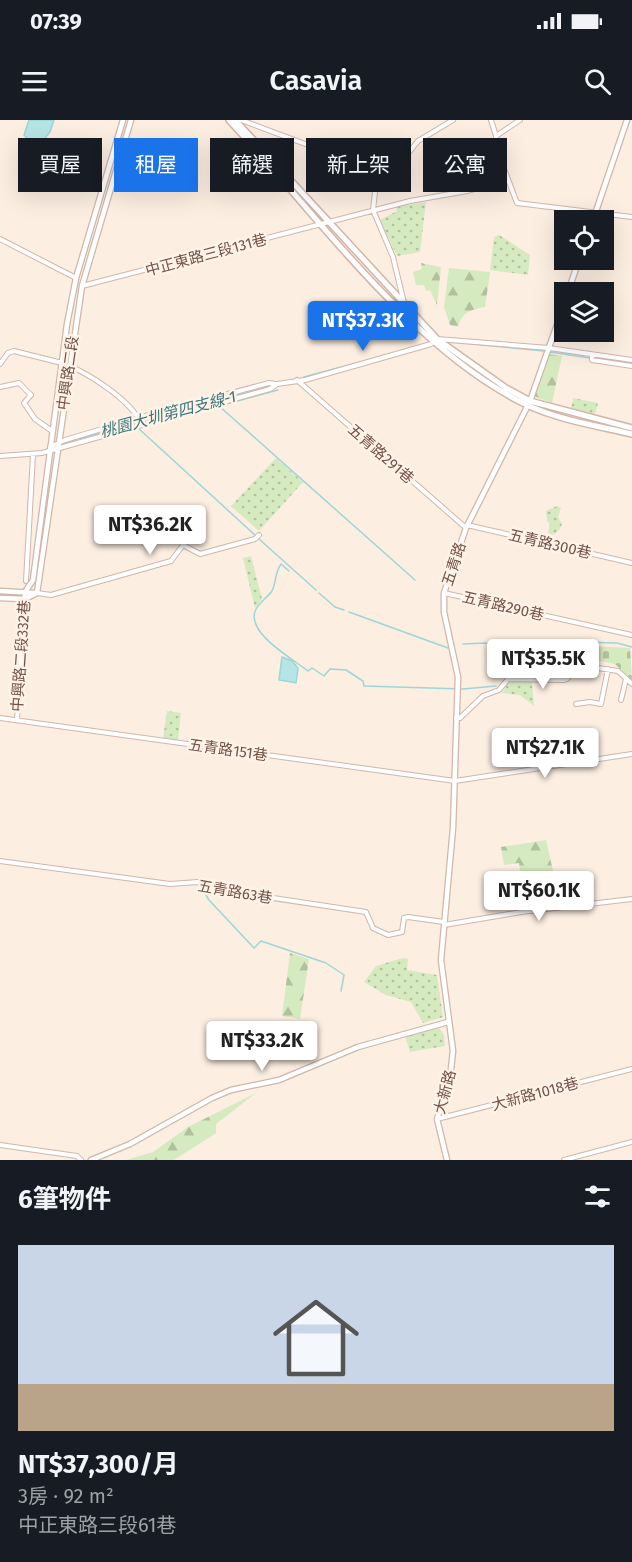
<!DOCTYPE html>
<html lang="zh-TW">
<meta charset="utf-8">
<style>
:root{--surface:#171b24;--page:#242831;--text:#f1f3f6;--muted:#9ea1a6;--accent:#1a73e8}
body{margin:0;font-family:"Fira Sans","Noto Sans TC",sans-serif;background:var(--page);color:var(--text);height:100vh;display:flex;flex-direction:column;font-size:22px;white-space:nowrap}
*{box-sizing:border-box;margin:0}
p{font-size:20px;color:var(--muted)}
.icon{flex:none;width:33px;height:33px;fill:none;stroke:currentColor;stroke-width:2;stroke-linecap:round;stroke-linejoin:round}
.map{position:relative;height:1040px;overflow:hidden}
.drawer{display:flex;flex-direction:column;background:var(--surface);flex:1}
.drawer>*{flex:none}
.banner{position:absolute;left:18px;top:18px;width:597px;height:54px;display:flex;gap:12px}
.fabs{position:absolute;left:554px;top:90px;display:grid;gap:12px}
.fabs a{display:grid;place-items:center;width:60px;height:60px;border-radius:0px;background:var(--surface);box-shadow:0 6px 24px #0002;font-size:30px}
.price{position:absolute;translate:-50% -51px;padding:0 14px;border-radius:6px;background:#fff;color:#222;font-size:20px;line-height:39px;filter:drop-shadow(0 2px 3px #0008)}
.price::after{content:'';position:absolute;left:50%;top:36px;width:18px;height:14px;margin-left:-9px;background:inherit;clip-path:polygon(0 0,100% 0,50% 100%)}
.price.selected{background:var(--accent);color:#fff}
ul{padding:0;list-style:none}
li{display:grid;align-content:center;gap:12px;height:318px;padding:0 18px}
li span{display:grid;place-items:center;height:186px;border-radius:0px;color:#555}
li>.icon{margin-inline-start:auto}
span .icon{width:108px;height:108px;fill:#fffc;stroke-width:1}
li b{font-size:26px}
h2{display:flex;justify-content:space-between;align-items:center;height:72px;padding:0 18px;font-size:26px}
.pill{padding:0 21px;border-radius:0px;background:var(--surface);box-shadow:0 6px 24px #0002;font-size:21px;line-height:54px}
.pill.selected{background:var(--accent);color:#fff}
.status{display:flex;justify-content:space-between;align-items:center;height:42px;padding:0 30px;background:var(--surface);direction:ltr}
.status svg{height:16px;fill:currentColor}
header{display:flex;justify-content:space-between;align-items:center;height:78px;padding:0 18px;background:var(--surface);font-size:27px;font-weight:600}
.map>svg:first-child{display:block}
.grass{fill:url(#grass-dots)}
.forest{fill:url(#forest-firs)}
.cemetery{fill:url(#cemetery-stones)}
.water{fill:#b6e5e6;stroke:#9cd6d8;stroke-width:1.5}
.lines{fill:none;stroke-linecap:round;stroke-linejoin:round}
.stream{stroke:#9cd6d8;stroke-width:1.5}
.minor-casing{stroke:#d0b6ab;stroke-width:6}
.tertiary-casing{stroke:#d0b6ab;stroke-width:7}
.secondary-casing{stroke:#d3b5a8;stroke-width:8}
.minor{stroke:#fff;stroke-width:4}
.tertiary{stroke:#fff;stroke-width:4.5}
.secondary{stroke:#fff;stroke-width:5}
.labels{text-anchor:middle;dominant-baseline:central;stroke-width:5;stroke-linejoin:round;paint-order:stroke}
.street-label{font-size:15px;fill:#745248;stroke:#fff3e8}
.water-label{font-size:16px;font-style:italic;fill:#3c777a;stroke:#fff3e8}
</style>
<div class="status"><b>07:39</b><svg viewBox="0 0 49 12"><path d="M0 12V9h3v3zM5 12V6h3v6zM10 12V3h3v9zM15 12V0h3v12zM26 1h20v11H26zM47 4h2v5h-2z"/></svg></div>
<header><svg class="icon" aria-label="menu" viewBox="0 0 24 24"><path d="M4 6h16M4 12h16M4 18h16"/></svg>Casavia<svg class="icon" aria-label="search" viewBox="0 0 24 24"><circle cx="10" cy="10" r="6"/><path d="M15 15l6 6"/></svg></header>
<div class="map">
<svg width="632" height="1040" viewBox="0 0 632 1040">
<defs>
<pattern id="grass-dots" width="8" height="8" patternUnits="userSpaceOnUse" patternTransform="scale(1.5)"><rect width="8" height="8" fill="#d6eac0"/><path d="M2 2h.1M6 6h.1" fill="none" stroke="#b2c09e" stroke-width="1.8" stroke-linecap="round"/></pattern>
<pattern id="forest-firs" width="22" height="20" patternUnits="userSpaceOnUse" patternTransform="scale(1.5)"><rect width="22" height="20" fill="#d6eac0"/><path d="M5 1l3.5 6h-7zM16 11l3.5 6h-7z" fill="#b2c09e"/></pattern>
<pattern id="cemetery-stones" width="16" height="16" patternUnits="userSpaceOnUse" patternTransform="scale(1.5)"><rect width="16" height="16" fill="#d6eac0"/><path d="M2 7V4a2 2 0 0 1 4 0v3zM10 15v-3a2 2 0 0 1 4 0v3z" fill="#b2c09e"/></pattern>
</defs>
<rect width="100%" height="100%" fill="#fceee1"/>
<path class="grass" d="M 426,82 L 420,132 L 397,136 L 380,100 L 397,91 L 396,87 Z
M 499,115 L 530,135 L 528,155 L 490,150 L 494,117 Z
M 573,278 L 598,283 L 595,294 L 571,288 Z
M 276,338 L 303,362 L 259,411 L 231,386 Z
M 557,386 L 561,388 L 558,397 L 562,404 L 559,410 L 553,415 L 548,413 L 550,404 L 547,401 L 546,391 Z
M 251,436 L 262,479 L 255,488 L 243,438 Z
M 509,562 L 532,562 L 534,586 L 520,575 L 502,573 Z
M 167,591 L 181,593 L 178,620 L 163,618 Z
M 403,838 L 408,839 L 407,850 L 437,855 L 443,897 L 423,903 L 411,882 L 386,875 L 364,862 L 376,846 Z
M 439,908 L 444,915 L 445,926 L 410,932 L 405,916 Z"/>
<path class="forest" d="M 421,143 L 441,147 L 437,185 L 430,170 L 426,171 L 424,165 L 416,165 L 413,152 L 422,149 Z
M 449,148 L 490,152 L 485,187 C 470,190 462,192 458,207 L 450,205 L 444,187 Z
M 549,234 L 562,236 L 552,283 L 534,276 Z
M 546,720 L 561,786 L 525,789 L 531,777 L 531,770 L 522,765 L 519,743 L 504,745 L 501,727 Z
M 290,833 L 309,839 L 300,899 L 282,896 Z
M 256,973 L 216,1004 L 216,1013 L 174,1040 L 126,1040 L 153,1032 L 188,1007 Z"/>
<path class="cemetery" d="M 524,523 L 630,528 L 632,560 L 615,544 L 578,537 L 569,556 L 552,557 L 552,538 L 501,538 L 497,530 Z"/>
<path class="water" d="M 29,0 L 54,0 L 50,12 L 40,25 L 32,23 L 24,15 Z
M 282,537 L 292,541 L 298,548 L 296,563 L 279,560 Z"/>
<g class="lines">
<path class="stream" d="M 464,223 L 544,231
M 550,232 L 590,238
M 594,238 L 627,243
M 304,257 L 390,234
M 278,270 L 219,286 L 415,460
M 138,308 L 256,416
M 67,322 L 268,267
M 259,419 L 316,470
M 289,451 L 281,444 C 275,452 276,463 272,471 C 268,477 260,482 256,489 C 244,512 293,539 308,551 L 312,548 L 324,556 L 330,549 L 346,550 L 363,561 L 364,566 L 463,569 L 496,566
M 319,473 L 335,487 L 344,490
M 349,492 L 448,528
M 463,524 L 485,523 L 498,526 L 538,521 L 617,523 L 632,527
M 201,767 L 209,780 L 254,828 L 261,821 L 326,843 L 344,855 L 341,871"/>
<defs>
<path id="minor" d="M 241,0 L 340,37 L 376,63
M 491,0 L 496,16 L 496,28 L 517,83 L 632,97
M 496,16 L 520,0
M 376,63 L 373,90 L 393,137 L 404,183
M 376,63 L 399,45 L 418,21 L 453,0
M 0,119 L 76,158
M 82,166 L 410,81 L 467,71 L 507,60
M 592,235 L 592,240 L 632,246
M 0,244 L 8,233 L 14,231 L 62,243
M 69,246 C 90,254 127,279 138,298
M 297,260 L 466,408
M 0,267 L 19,263 L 31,275 L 24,283 L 35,299 L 52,311
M 50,327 L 65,320 L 138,298 L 269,263 L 276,264
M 0,336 L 42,333 L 270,269 L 277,264 L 305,260 L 431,224 L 437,219 L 549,228 L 632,240
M 467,405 L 632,443
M 26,461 L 33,335
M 37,473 L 51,475 L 171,441 L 183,425 L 200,434 L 255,419 L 259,415
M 444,473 L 632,515
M 621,580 L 626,559
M 576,584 L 590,582 L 601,584 L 608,549
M 0,598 L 455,661 L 632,634
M 456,598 L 460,598 L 483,576 L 499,570 L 508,559 L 563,560 L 567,559 L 577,545 L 618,551 L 632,564
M 17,600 L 25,472
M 0,741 L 170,764 L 198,762 L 207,768 L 366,792 L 373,808 L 388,815 L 402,812 L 404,798 L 408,797 L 444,802
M 444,805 L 521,792 L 632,779
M 437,999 L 632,949
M 0,1025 L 77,1036 L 81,1040
M 564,1040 L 632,1022"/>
<path id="tertiary" d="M 593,100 L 627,0
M 568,172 L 579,140
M 0,471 L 36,473
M 25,472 L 33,460 L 67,204 L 76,158 L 123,0
M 0,478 L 25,479 L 37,473 L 82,166 L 131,0
M 91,1040 L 130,1024 L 212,978 L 231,970 L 279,960 L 358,927 L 448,902
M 447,1040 L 437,999 L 450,958 L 453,931 L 441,840 L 453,708 L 458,557 L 444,492 L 444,473 L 466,408 L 530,281 L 564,185"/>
<path id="secondary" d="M 229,0 C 315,92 412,230 527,285 C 559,300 598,306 632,314
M 235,0 L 437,219 L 506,268 L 530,281 L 632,308"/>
</defs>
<use href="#minor" class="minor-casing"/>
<use href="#tertiary" class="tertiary-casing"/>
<use href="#secondary" class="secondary-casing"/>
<use href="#minor" class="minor"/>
<use href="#tertiary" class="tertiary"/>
<use href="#secondary" class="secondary"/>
</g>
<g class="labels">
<g class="street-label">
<text transform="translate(206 135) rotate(-15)">中正東路三段131巷</text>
<text transform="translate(68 253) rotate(-82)">中興路二段</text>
<text transform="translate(381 334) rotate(41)">五青路291巷</text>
<text transform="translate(550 424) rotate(13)">五青路300巷</text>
<text transform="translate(454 444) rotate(-72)">五青路</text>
<text transform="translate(503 486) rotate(13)">五青路290巷</text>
<text transform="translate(21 536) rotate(-86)">中興路二段332巷</text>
<text transform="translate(228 630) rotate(8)">五青路151巷</text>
<text transform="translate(235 772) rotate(10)">五青路63巷</text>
<text transform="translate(445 972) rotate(-75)">大新路</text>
<text transform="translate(535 974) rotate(-15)">大新路1018巷</text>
</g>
<g class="water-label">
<text transform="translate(168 294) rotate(-15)">桃園大圳第四支線-1</text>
</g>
</g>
</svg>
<div class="fabs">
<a><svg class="icon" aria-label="locate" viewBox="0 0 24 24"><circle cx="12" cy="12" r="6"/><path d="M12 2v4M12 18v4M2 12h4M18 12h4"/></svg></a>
<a><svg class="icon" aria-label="layers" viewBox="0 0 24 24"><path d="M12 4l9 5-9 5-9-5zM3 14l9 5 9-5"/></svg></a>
</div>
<b class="price selected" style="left:363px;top:232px">NT$37.3K</b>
<b class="price" style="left:150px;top:436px">NT$36.2K</b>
<b class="price" style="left:543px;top:570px">NT$35.5K</b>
<b class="price" style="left:545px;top:659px">NT$27.1K</b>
<b class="price" style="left:539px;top:802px">NT$60.1K</b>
<b class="price" style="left:262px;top:952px">NT$33.2K</b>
<div class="banner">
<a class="pill">買屋</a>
<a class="pill selected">租屋</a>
<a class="pill">篩選</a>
<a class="pill">新上架</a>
<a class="pill">公寓</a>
</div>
</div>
<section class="drawer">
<h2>6筆物件<svg class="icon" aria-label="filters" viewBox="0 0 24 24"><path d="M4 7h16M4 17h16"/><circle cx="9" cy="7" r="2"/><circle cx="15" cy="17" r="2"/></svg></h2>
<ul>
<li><span style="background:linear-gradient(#c9d6e8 75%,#b9a48a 0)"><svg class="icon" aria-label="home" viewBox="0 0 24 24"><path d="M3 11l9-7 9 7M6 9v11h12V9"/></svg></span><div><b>NT$37,300/月</b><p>3房 · 92 m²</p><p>中正東路三段61巷</p></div></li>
</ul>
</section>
